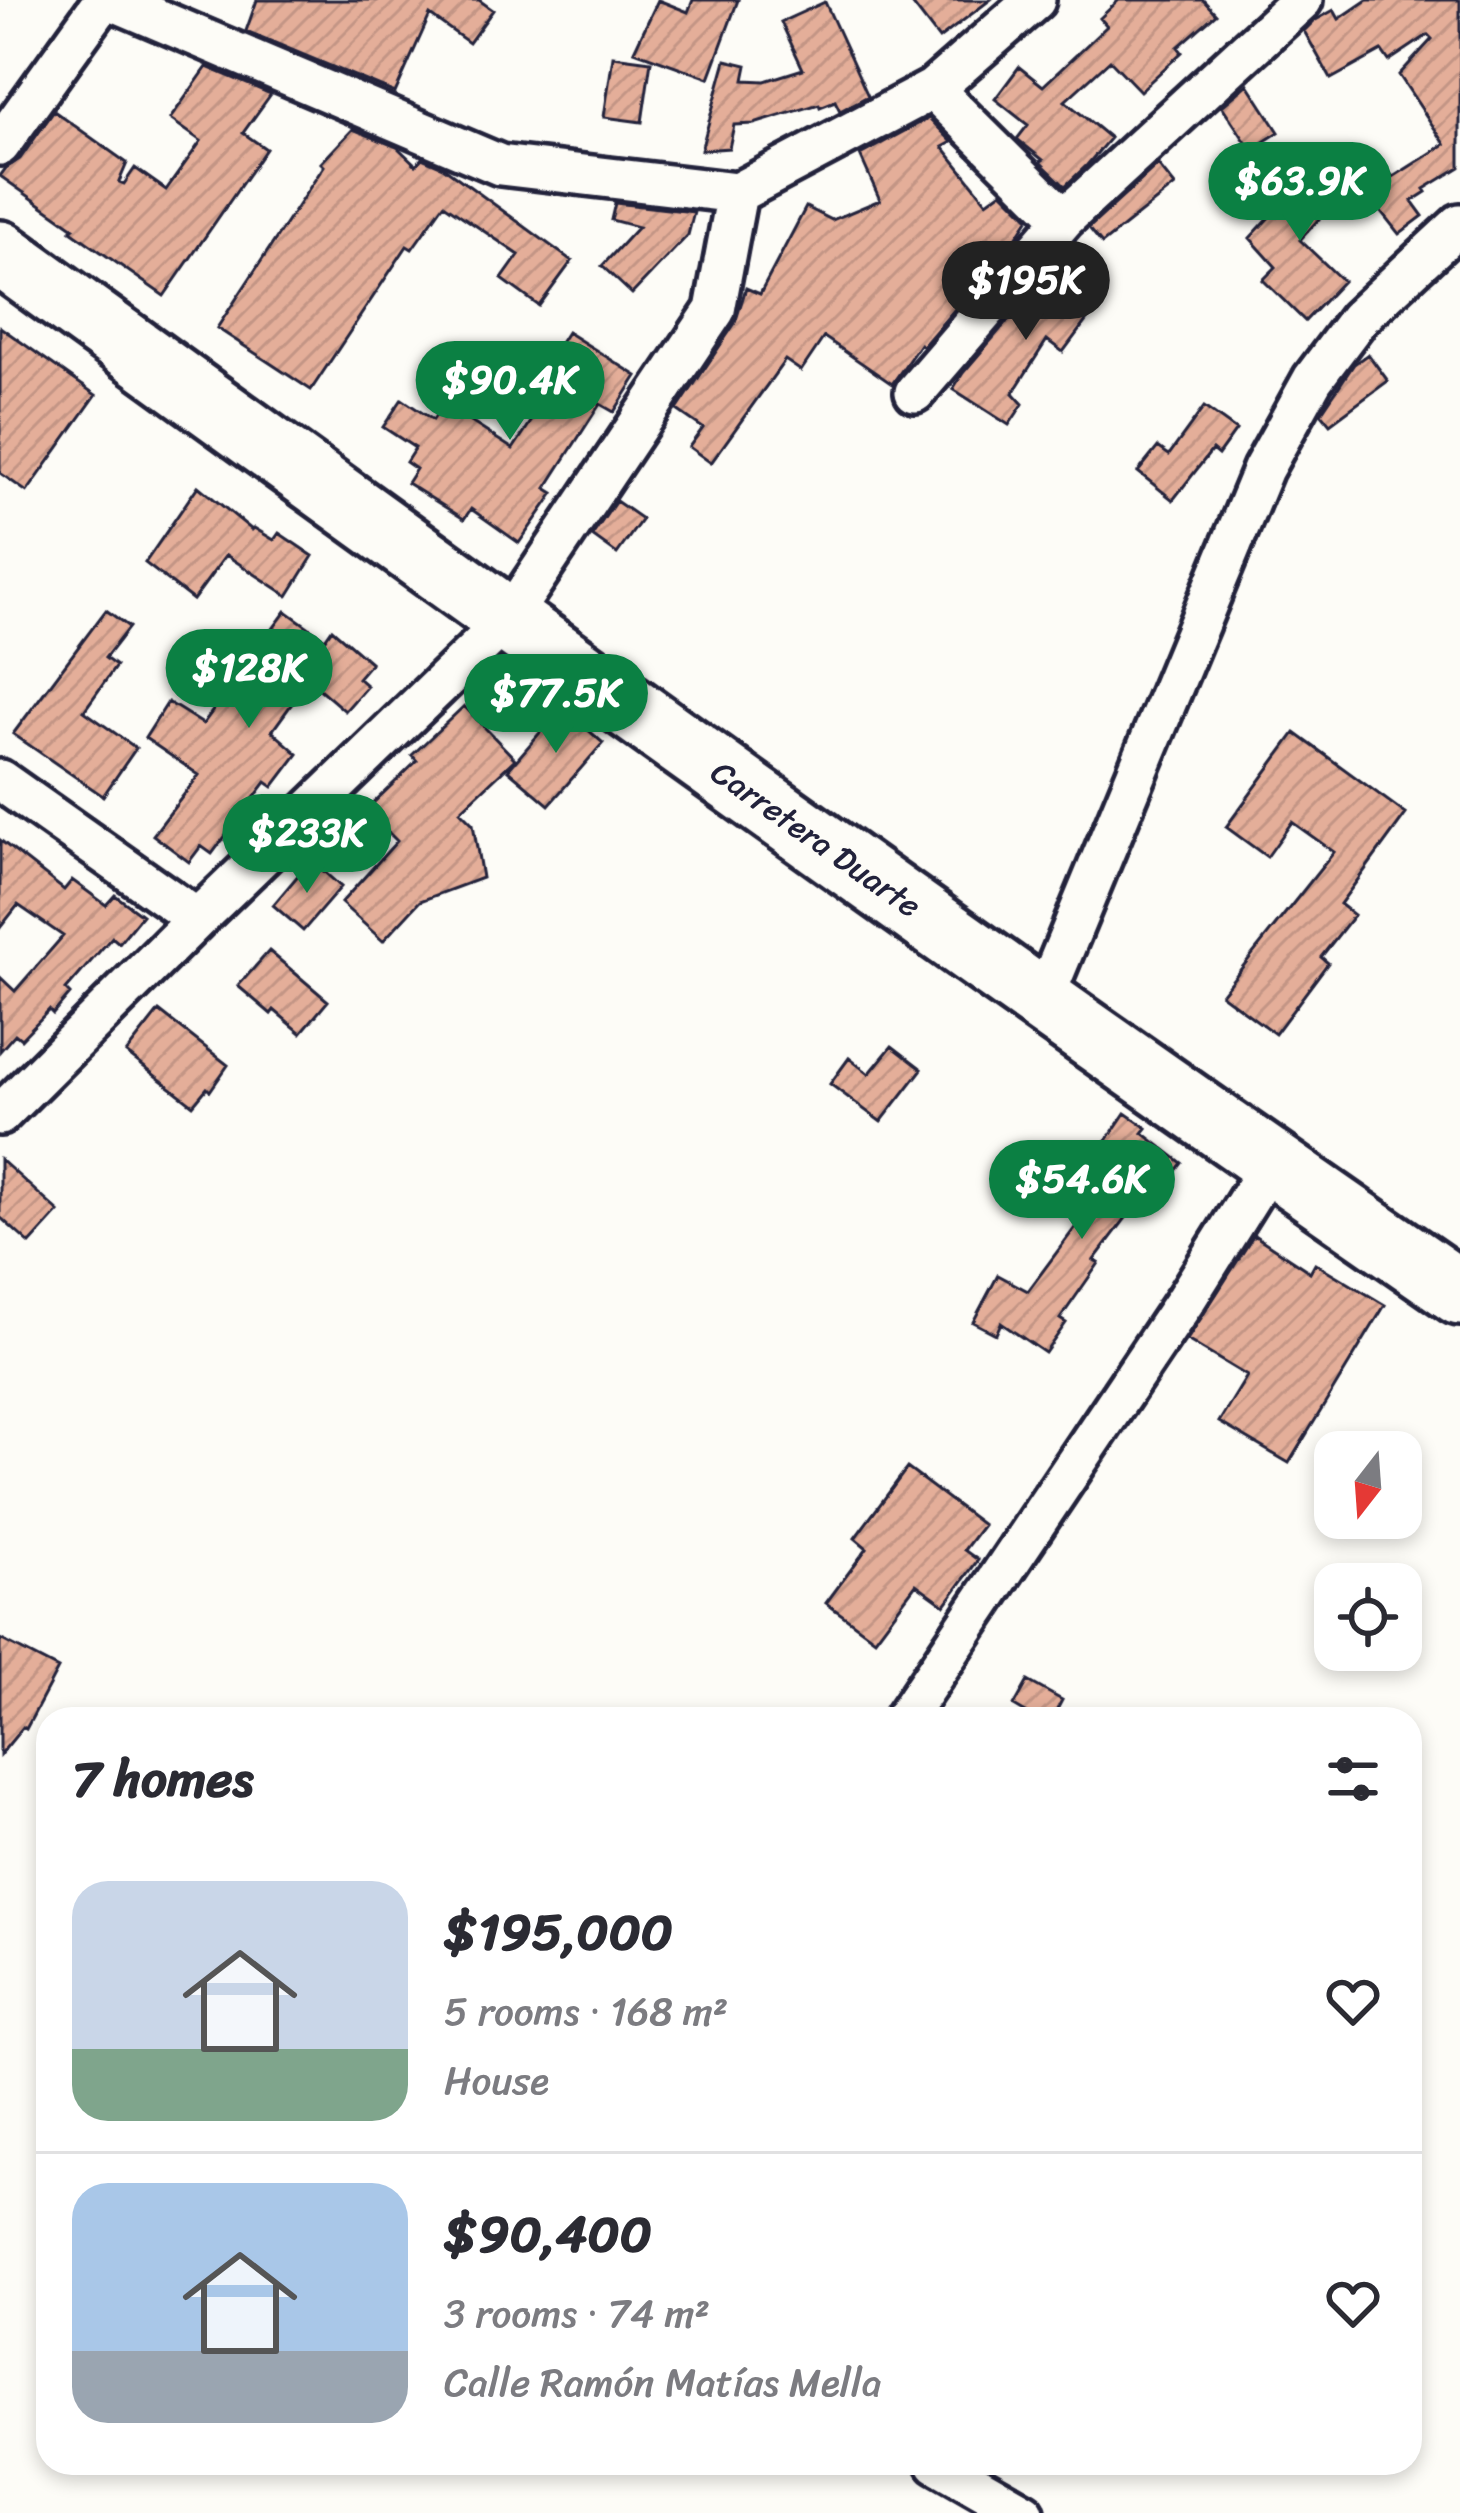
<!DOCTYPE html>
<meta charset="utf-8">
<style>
:root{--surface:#fff;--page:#f7f7f7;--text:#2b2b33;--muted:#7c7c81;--line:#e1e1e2;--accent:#0b8043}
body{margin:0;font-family:Sriracha,sans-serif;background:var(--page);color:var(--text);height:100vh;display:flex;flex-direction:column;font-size:45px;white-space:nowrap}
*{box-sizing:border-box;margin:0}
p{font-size:39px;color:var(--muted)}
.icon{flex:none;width:66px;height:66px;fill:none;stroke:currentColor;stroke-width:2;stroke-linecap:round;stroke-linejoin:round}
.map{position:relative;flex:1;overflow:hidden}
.side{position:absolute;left:36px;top:1707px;width:1386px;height:768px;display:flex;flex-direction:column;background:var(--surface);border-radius:36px;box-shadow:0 6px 18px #0003}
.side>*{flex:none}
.needle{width:78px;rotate:197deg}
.fabs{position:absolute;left:1314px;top:1431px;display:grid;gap:24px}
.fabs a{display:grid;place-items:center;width:108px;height:108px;border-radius:24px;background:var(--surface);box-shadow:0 6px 18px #0003;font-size:60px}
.price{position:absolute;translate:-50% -102px;padding:0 27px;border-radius:42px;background:var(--accent);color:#fff;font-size:39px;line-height:78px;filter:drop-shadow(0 3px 6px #0008)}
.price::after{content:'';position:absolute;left:50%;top:72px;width:36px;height:27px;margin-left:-18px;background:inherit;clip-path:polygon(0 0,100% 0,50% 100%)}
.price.current{background:#222;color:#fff}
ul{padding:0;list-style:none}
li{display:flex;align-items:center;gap:36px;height:300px;padding:0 36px}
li+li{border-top:3px solid var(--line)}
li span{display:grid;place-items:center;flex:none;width:336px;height:240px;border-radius:36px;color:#555}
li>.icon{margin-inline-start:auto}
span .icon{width:144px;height:144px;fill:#fffc;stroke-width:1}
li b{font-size:51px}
h2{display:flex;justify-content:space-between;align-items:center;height:144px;padding:0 36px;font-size:51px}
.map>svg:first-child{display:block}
.building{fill:url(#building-hatch);stroke:#22223b;stroke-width:3}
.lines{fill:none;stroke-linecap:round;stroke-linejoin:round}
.minor-casing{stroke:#22223b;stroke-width:48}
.primary-casing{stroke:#22223b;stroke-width:72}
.minor{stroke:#fdfcf7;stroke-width:39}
.primary{stroke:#fdfcf7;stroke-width:63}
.labels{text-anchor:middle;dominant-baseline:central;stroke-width:10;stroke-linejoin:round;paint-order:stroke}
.street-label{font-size:33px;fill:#22223b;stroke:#fdfcf7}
</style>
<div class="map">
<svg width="1460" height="2513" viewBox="0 0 1460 2513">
<defs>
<pattern id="building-hatch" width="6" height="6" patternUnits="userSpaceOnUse" patternTransform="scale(3)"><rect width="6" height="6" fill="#e4ae99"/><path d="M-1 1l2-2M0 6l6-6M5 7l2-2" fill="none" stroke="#c39585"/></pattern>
</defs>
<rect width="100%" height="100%" fill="#fdfcf7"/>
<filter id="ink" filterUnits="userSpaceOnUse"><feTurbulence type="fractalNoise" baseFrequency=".00833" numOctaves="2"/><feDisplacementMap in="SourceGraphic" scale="24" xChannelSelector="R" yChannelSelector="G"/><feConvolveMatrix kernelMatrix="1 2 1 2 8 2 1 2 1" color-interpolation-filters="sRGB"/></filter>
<g filter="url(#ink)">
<path class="building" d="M 257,0 L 479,0 L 493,10 L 469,43 L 430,15 L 395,93 L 246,31 Z
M 658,0 L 688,12 L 693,0 L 738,0 L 709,78 L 634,51 Z
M 909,0 L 990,0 L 939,39 Z
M 1119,0 L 1203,0 L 1216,14 L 1178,47 L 1182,52 L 1140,91 L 1110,60 L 1065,101 L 1110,138 L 1087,165 L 1065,186 L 1040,162 L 1043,160 L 1017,139 L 1028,125 L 995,99 L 1019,67 L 1043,86 L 1107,26 L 1100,18 Z
M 1367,0 L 1460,0 L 1460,167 L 1424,189 L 1426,192 L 1412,201 L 1423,216 L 1399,234 L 1356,180 L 1380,161 L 1393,177 L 1445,144 L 1399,75 L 1432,39 L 1428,35 L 1389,61 L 1382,51 L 1331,79 L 1304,31 L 1314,21 L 1334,10 L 1339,19 Z
M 825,2 L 868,96 L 840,111 L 835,101 L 820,107 L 819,104 L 754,124 L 734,125 L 729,148 L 701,150 L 726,60 L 747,65 L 744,80 L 765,81 L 803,69 L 781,22 Z
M 613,56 L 651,61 L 642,122 L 604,117 Z
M 207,67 L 271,94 L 243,133 L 266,149 L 164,296 L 71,231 L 74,228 L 0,176 L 6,168 L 20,159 L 54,111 L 127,163 L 119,182 L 124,184 L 135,168 L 166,190 L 201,141 L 170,119 Z
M 1248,84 L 1279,132 L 1251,150 L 1222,106 Z
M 929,118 L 952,142 L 943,147 L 987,202 L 1002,191 L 1029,218 L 1016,238 L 923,346 L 920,344 L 892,384 L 824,337 L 801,371 L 785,360 L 711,463 L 689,447 L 703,428 L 677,410 L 735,323 L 746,288 L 760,294 L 806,207 L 832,220 L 880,200 L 860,155 Z
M 353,129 L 397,147 L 416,165 L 422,158 L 443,167 L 572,261 L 539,306 L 502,279 L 519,255 L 444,204 L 412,249 L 407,246 L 311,390 L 217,328 L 324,166 L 321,163 Z
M 1319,163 L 1346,189 L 1300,240 L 1343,281 L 1305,321 L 1263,280 L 1276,267 L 1250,238 Z
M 1158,165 L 1175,186 L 1102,244 L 1089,228 Z
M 615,203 L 694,212 L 688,235 L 632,294 L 602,266 L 638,227 L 611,220 Z
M 1054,267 L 1101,301 L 1063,352 L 1047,340 L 1013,393 L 1023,404 L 1009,425 L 953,389 L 963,373 Z
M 0,327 L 96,395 L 27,492 L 0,473 Z
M 567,332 L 637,376 L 614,412 L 600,404 L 546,488 L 554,493 L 519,543 L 471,509 L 464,519 L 407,483 L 416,469 L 406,462 L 415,448 L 383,427 L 402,399 L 433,420 L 443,404 L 513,449 L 560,378 L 544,368 Z
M 1368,354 L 1388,381 L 1330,424 L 1321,413 L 1354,364 Z
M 1204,407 L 1236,430 L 1218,455 L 1212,450 L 1173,500 L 1138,472 L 1158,447 L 1169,455 Z
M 198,486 L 252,530 L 254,528 L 274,540 L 279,533 L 313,556 L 288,596 L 226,555 L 193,600 L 145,563 Z
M 616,501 L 642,519 L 617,554 L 592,536 Z
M 106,610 L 129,627 L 105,658 L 116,666 L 84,711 L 136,748 L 103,796 L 13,734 Z
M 286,611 L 325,639 L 332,629 L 371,663 L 358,678 L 367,686 L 345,711 L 309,680 L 272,731 L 298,754 L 273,787 L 266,782 L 212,854 L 201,846 L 189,862 L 153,835 L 199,775 L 145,738 L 168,702 L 203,724 Z
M 464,706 L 515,759 L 460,811 L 473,824 L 482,878 L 420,901 L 383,941 L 341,903 L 397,841 L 366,810 L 417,761 L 412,755 Z
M 562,707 L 603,743 L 549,805 L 508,770 Z
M 1295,733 L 1406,814 L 1340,904 L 1354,915 L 1321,957 L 1328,963 L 1275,1034 L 1221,994 L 1334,852 L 1292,822 L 1267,857 L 1226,827 Z
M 0,840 L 64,890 L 72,880 L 106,905 L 115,895 L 142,915 L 119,943 L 112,937 L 66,990 L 70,994 L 53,1014 L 49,1010 L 21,1039 L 15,1034 L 0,1051 L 0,977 L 15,991 L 63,936 L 18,905 L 0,928 Z
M 311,860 L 341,887 L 303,931 L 273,905 Z
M 269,951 L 328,1001 L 301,1033 L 274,1010 L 271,1014 L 238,986 Z
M 159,1011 L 228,1065 L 210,1091 L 207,1088 L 193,1105 L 126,1053 Z
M 892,1046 L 922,1069 L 881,1122 L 830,1084 L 849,1058 L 869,1074 Z
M 1125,1113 L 1147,1128 L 1143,1133 L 1182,1163 L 1150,1205 L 1141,1198 L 1094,1260 L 1099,1263 L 1060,1319 L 1066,1323 L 1045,1353 L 1001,1323 L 996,1334 L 973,1322 L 998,1275 L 1028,1291 L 1124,1162 L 1102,1147 Z
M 0,1159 L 59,1212 L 30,1244 L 0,1217 Z
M 1254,1235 L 1310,1272 L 1315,1263 L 1385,1305 L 1289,1463 L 1219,1422 L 1247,1376 L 1187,1340 Z
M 907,1468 L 983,1525 L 964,1550 L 978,1560 L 945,1605 L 916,1584 L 875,1639 L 826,1603 L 867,1548 L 855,1538 Z
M 0,1639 L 58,1669 L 26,1729 L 23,1727 L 0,1755 Z
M 1028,1681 L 1062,1700 L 1052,1719 L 1036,1719 L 1014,1706 Z"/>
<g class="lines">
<defs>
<path id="minor" d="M 112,0 L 500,165 L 737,193 L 933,89 L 1035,0
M 933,89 L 1064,219
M 0,145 L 104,0
M 915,392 L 1064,219 L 1302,0
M 0,780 L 197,919
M 1043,1000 L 1263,469 L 1313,379 L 1358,319 L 1460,224
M 0,1115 L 197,919 L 508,619 L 715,310 L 737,193
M 904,1719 L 1186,1299 L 1271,1163
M 937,2463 L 1024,2513"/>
<path id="primary" d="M 0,253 C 484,603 968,954 1460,1293"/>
</defs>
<use href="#minor" class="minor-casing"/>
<use href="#primary" class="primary-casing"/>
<use href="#minor" class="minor"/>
<use href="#primary" class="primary"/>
</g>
</g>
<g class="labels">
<g class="street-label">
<text transform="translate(816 839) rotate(35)">Carretera Duarte</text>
</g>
</g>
</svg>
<div class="fabs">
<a><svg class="needle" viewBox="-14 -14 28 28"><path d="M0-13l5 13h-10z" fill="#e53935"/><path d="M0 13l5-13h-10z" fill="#7c7c81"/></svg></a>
<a><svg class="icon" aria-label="locate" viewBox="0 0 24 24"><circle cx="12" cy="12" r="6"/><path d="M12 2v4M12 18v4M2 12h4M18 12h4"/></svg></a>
</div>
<b class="price" style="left:1300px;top:244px">$63.9K</b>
<b class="price current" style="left:1026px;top:343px">$195K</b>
<b class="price" style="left:510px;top:443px">$90.4K</b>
<b class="price" style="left:249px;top:731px">$128K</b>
<b class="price" style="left:556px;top:756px">$77.5K</b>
<b class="price" style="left:307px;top:896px">$233K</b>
<b class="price" style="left:1082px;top:1242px">$54.6K</b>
<section class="side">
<h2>7 homes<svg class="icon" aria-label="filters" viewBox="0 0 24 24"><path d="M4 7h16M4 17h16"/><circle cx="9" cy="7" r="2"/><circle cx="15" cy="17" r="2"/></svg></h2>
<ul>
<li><span style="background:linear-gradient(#c9d6e8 70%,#7fa58c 0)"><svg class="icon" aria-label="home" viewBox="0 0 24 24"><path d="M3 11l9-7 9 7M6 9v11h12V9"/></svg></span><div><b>$195,000</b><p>5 rooms · 168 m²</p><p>House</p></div><svg class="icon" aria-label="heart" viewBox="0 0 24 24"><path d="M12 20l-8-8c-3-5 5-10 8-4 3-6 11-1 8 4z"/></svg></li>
<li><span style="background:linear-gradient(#a9c7e8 70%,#9aa5b1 0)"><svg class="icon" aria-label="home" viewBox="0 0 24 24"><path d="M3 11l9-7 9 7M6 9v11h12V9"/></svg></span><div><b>$90,400</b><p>3 rooms · 74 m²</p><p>Calle Ramón Matías Mella</p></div><svg class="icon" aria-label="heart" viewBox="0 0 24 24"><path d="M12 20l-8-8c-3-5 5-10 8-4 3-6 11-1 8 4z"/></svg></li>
</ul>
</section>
</div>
